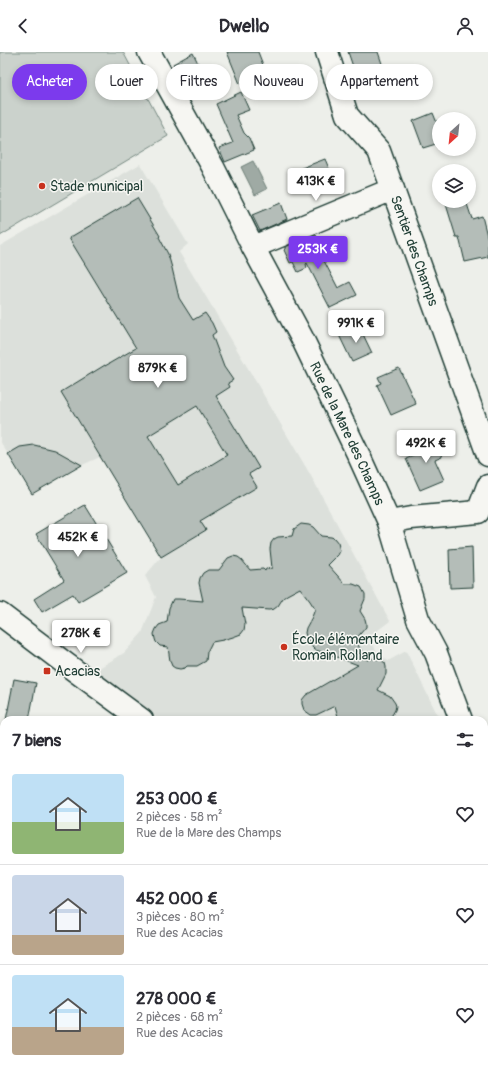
<!DOCTYPE html>
<html lang="fr">
<meta charset="utf-8">
<style>
:root{--surface:#fff;--page:#f7f7f7;--text:#2b2b33;--muted:#7c7c81;--line:#e1e1e2;--accent:#7c3aed}
body{margin:0;font-family:Pangolin,sans-serif;background:var(--page);color:var(--text);height:100vh;display:flex;flex-direction:column;font-size:15px;white-space:nowrap}
*{box-sizing:border-box;margin:0}
p{font-size:13px;color:var(--muted)}
.icon{flex:none;width:22px;height:22px;fill:none;stroke:currentColor;stroke-width:2;stroke-linecap:round;stroke-linejoin:round}
.map{position:relative;flex:1;overflow:hidden}
.panel{position:absolute;left:0px;top:664px;width:488px;height:356px;display:flex;flex-direction:column;background:var(--surface);border-radius:12px 12px 0 0;box-shadow:0 2px 6px #0003}
.panel>*{flex:none}
.hud{position:absolute;left:12px;top:12px;width:464px;height:36px;display:flex;gap:8px}
.needle{width:26px;rotate:207deg}
.fabs{position:absolute;left:432px;top:60px;display:grid;gap:8px}
.fabs a{display:grid;place-items:center;width:44px;height:44px;border-radius:50%;background:var(--surface);box-shadow:0 2px 6px #0003;font-size:20px}
.price{position:absolute;translate:-50% -34px;padding:0 9px;border-radius:4px;background:#fff;color:#222;font-size:13px;line-height:26px;filter:drop-shadow(0 1px 2px #0008)}
.price::after{content:'';position:absolute;left:50%;top:24px;width:12px;height:9px;margin-left:-6px;background:inherit;clip-path:polygon(0 0,100% 0,50% 100%)}
.price.active{background:var(--accent);color:#fff}
ul{padding:0;list-style:none}
li{display:flex;align-items:center;gap:12px;height:100px;padding:0 12px}
li+li{border-top:1px solid var(--line)}
li span{display:grid;place-items:center;flex:none;width:112px;height:80px;border-radius:4px;color:#555}
li>.icon{margin-inline-start:auto}
span .icon{width:48px;height:48px;fill:#fffc;stroke-width:1}
li b{font-size:17px}
h2{display:flex;justify-content:space-between;align-items:center;height:48px;padding:0 12px;font-size:17px}
.pill{padding:0 14px;border-radius:18px;background:var(--surface);box-shadow:0 2px 6px #0003;font-size:14px;line-height:36px}
.pill.active{background:var(--accent);color:#fff}
header{display:flex;justify-content:space-between;align-items:center;height:52px;padding:0 12px;background:var(--surface);font-size:18px;font-weight:700}
.map>svg:first-child{display:block}
.built{fill:#dce0db}
.green{fill:#cbd2cc;stroke:#758880}
.water{fill:#9faaa4;stroke:#6c7e77}
.building{fill:#b4bdb8;stroke:#1f3d34;fill-rule:evenodd}
.lines{fill:none;stroke-linecap:round;stroke-linejoin:round}
.minor-casing{stroke:#1f3d34;stroke-width:25}
.minor{stroke:#f6f6f2;stroke-width:22}
.poi-dot{fill:#c8321e;stroke:#f6f6f2;stroke-width:1.5}
.labels{text-anchor:middle;dominant-baseline:central;stroke-width:3;stroke-linejoin:round;paint-order:stroke}
.poi-label{font-size:14px;fill:#1f3d34;stroke:#f6f6f2;text-anchor:start}
.street-label{font-size:14px;fill:#1f3d34;stroke:#f6f6f2}
</style>
<header><svg class="icon" aria-label="back" viewBox="0 0 24 24"><path d="M15 5l-7 7 7 7"/></svg>Dwello<svg class="icon" aria-label="person" viewBox="0 0 24 24"><circle cx="12" cy="8" r="4"/><path d="M4 21q1-7 8-7t8 7"/></svg></header>
<div class="map">
<svg width="488" height="1020" viewBox="0 0 488 1020">
<rect width="100%" height="100%" fill="#edefea"/>
<filter id="ink" filterUnits="userSpaceOnUse"><feTurbulence type="fractalNoise" baseFrequency=".025" numOctaves="2"/><feDisplacementMap in="SourceGraphic" scale="8" xChannelSelector="R" yChannelSelector="G"/><feConvolveMatrix kernelMatrix="1 2 1 2 8 2 1 2 1" color-interpolation-filters="sRGB"/></filter>
<g filter="url(#ink)">
<path class="built" d="M 140,112 L 188,192 L 179,200 L 208,248 L 311,424 L 390,569 L 369,585 L 376,598 L 388,609 L 406,599 L 440,668 L 159,668 L 94,619 L 124,601 L 142,581 L 156,545 L 145,524 L 161,505 L 100,405 L 78,415 L 32,442 L 0,389 L 0,194 Z
M 0,871 L 4,873 L 4,1016 L 226,1016 L 225,1020 L 0,1020 Z"/>
<path class="green" d="M 0,0 L 123,0 L 168,84 L 0,184 Z"/>
<path class="water" d="M 253,109 L 267,137 L 255,143 L 241,115 Z"/>
<path class="building" d="M 227,0 L 258,0 L 265,18 L 258,20 L 260,25 L 240,32 Z
M 348,0 L 378,0 L 390,35 L 363,44 Z
M 193,1 L 199,13 L 198,20 L 187,26 L 185,23 L 181,26 L 173,12 Z
M 241,40 L 249,58 L 236,63 L 244,81 L 249,86 L 254,98 L 225,110 L 219,96 L 233,91 L 216,52 Z
M 433,61 L 439,76 L 439,91 L 423,96 L 413,69 Z
M 325,107 L 333,126 L 303,138 L 294,119 Z
M 137,146 L 160,184 L 159,185 L 168,202 L 172,216 L 179,246 L 193,268 L 205,261 L 212,271 L 216,280 L 212,283 L 224,315 L 233,328 L 228,331 L 230,335 L 216,344 L 259,416 L 249,422 L 257,435 L 200,469 L 206,478 L 161,505 L 61,340 L 105,313 L 105,314 L 136,296 L 69,186 ZM 197,354 L 227,403 L 178,433 L 148,384 Z
M 445,149 L 466,149 L 472,167 L 482,164 L 488,188 L 488,205 L 465,210 L 459,185 L 456,185 Z
M 281,151 L 287,167 L 260,179 L 252,163 Z
M 316,183 L 325,201 L 321,203 L 338,236 L 350,230 L 357,243 L 330,256 L 307,211 L 306,212 L 307,216 L 298,220 L 293,210 L 290,211 L 284,198 L 285,197 L 285,195 Z
M 359,274 L 372,301 L 352,310 L 339,283 Z
M 399,316 L 416,352 L 391,363 L 377,333 L 381,331 L 378,325 Z
M 434,386 L 442,405 L 435,408 L 444,428 L 420,438 L 406,407 L 413,404 L 410,395 L 427,388 Z
M 34,393 L 55,398 L 82,413 L 32,442 L 8,402 L 20,395 Z
M 85,453 L 127,521 L 78,550 L 73,542 L 42,560 L 34,547 L 64,528 L 36,482 Z
M 301,472 L 309,473 L 313,475 L 321,484 L 331,485 L 334,486 L 338,491 L 340,499 L 338,503 L 328,513 L 345,532 L 353,532 L 361,535 L 365,542 L 365,547 L 360,559 L 365,567 L 366,571 L 366,575 L 355,588 L 367,608 L 374,606 L 381,608 L 385,611 L 386,615 L 386,622 L 378,638 L 390,644 L 395,651 L 396,654 L 395,658 L 389,668 L 339,668 L 335,654 L 316,663 L 311,663 L 304,658 L 302,652 L 302,648 L 306,643 L 358,613 L 329,602 L 315,598 L 312,595 L 307,587 L 305,581 L 306,576 L 312,565 L 315,557 L 310,549 L 300,536 L 287,543 L 283,546 L 278,554 L 274,557 L 269,558 L 242,556 L 245,572 L 244,578 L 241,582 L 233,585 L 223,588 L 212,590 L 207,600 L 206,609 L 197,614 L 187,614 L 185,616 L 180,617 L 175,616 L 172,614 L 170,609 L 168,595 L 160,594 L 156,590 L 155,587 L 154,582 L 156,577 L 159,573 L 167,570 L 169,556 L 173,547 L 179,547 L 203,549 L 199,531 L 200,526 L 203,521 L 208,518 L 219,518 L 228,506 L 233,504 L 238,505 L 242,508 L 250,518 L 263,517 L 265,519 L 266,517 L 272,516 L 270,497 L 271,491 L 274,487 L 278,485 L 292,484 L 294,477 Z
M 472,495 L 473,535 L 450,536 L 449,497 Z
M 14,627 L 36,631 L 29,668 L 6,668 Z"/>
<g class="lines">
<defs>
<g id="minor">
<path id="s1" d="M 149,0 L 213,115 L 253,195 L 302,286 L 359,404 L 389,470 L 418,567 L 436,601 L 461,668"/>
<path id="s2" d="M 327,0 L 347,63 L 379,99 L 488,403"/>
<path d="M 253,195 L 393,137"/>
<path d="M 389,470 L 411,466 L 478,460 L 488,434"/>
<path d="M 0,562 L 66,612 L 142,668"/>
<path d="M 484,741 L 488,784"/>
<path d="M 484,887 L 488,889"/>
<path d="M 484,973 L 488,955"/>
<path d="M 473,1020 L 474,1016"/>
</g>
</defs>
<use href="#minor" class="minor-casing"/>
<use href="#minor" class="minor"/>
</g>
</g>
<g class="poi-dot">
<circle cx="42" cy="134" r="4"/>
<circle cx="284" cy="595" r="4"/>
<rect x="43" y="615" width="8" height="8" rx="2"/>
</g>
<g class="labels">
<g class="poi-label">
<text x="50" y="134">Stade municipal</text>
<text x="292" y="587">École élémentaire<tspan x="292" dy="16">Romain Rolland</tspan></text>
<text x="55" y="619">Acacias</text>
</g>
<g class="street-label">
<text stroke="none"><textPath href="#s2" startOffset="220">Sentier des Champs</textPath></text>
<text stroke="none"><textPath href="#s1" startOffset="430">Rue de la Mare des Champs</textPath></text>
</g>
</g>
</svg>
<div class="fabs">
<a><svg class="needle" viewBox="-14 -14 28 28"><path d="M0-13l5 13h-10z" fill="#e53935"/><path d="M0 13l5-13h-10z" fill="#7c7c81"/></svg></a>
<a><svg class="icon" aria-label="layers" viewBox="0 0 24 24"><path d="M12 4l9 5-9 5-9-5zM3 14l9 5 9-5"/></svg></a>
</div>
<b class="price" style="left:316px;top:150px">413K €</b>
<b class="price active" style="left:318px;top:218px">253K €</b>
<b class="price" style="left:356px;top:292px">991K €</b>
<b class="price" style="left:158px;top:337px">879K €</b>
<b class="price" style="left:426px;top:412px">492K €</b>
<b class="price" style="left:78px;top:506px">452K €</b>
<b class="price" style="left:81px;top:602px">278K €</b>
<div class="hud">
<a class="pill active">Acheter</a>
<a class="pill">Louer</a>
<a class="pill">Filtres</a>
<a class="pill">Nouveau</a>
<a class="pill">Appartement</a>
</div>
<section class="panel">
<h2>7 biens<svg class="icon" aria-label="filters" viewBox="0 0 24 24"><path d="M4 7h16M4 17h16"/><circle cx="9" cy="7" r="2"/><circle cx="15" cy="17" r="2"/></svg></h2>
<ul>
<li><span style="background:linear-gradient(#bfe0f5 60%,#8fb573 0)"><svg class="icon" aria-label="home" viewBox="0 0 24 24"><path d="M3 11l9-7 9 7M6 9v11h12V9"/></svg></span><div><b>253 000 €</b><p>2 pièces · 58 m²</p><p>Rue de la Mare des Champs</p></div><svg class="icon" aria-label="heart" viewBox="0 0 24 24"><path d="M12 20l-8-8c-3-5 5-10 8-4 3-6 11-1 8 4z"/></svg></li>
<li><span style="background:linear-gradient(#c9d6e8 75%,#b9a48a 0)"><svg class="icon" aria-label="home" viewBox="0 0 24 24"><path d="M3 11l9-7 9 7M6 9v11h12V9"/></svg></span><div><b>452 000 €</b><p>3 pièces · 80 m²</p><p>Rue des Acacias</p></div><svg class="icon" aria-label="heart" viewBox="0 0 24 24"><path d="M12 20l-8-8c-3-5 5-10 8-4 3-6 11-1 8 4z"/></svg></li>
<li><span style="background:linear-gradient(#bfe0f5 65%,#b9a48a 0)"><svg class="icon" aria-label="home" viewBox="0 0 24 24"><path d="M3 11l9-7 9 7M6 9v11h12V9"/></svg></span><div><b>278 000 €</b><p>2 pièces · 68 m²</p><p>Rue des Acacias</p></div><svg class="icon" aria-label="heart" viewBox="0 0 24 24"><path d="M12 20l-8-8c-3-5 5-10 8-4 3-6 11-1 8 4z"/></svg></li>
</ul>
</section>
</div>
